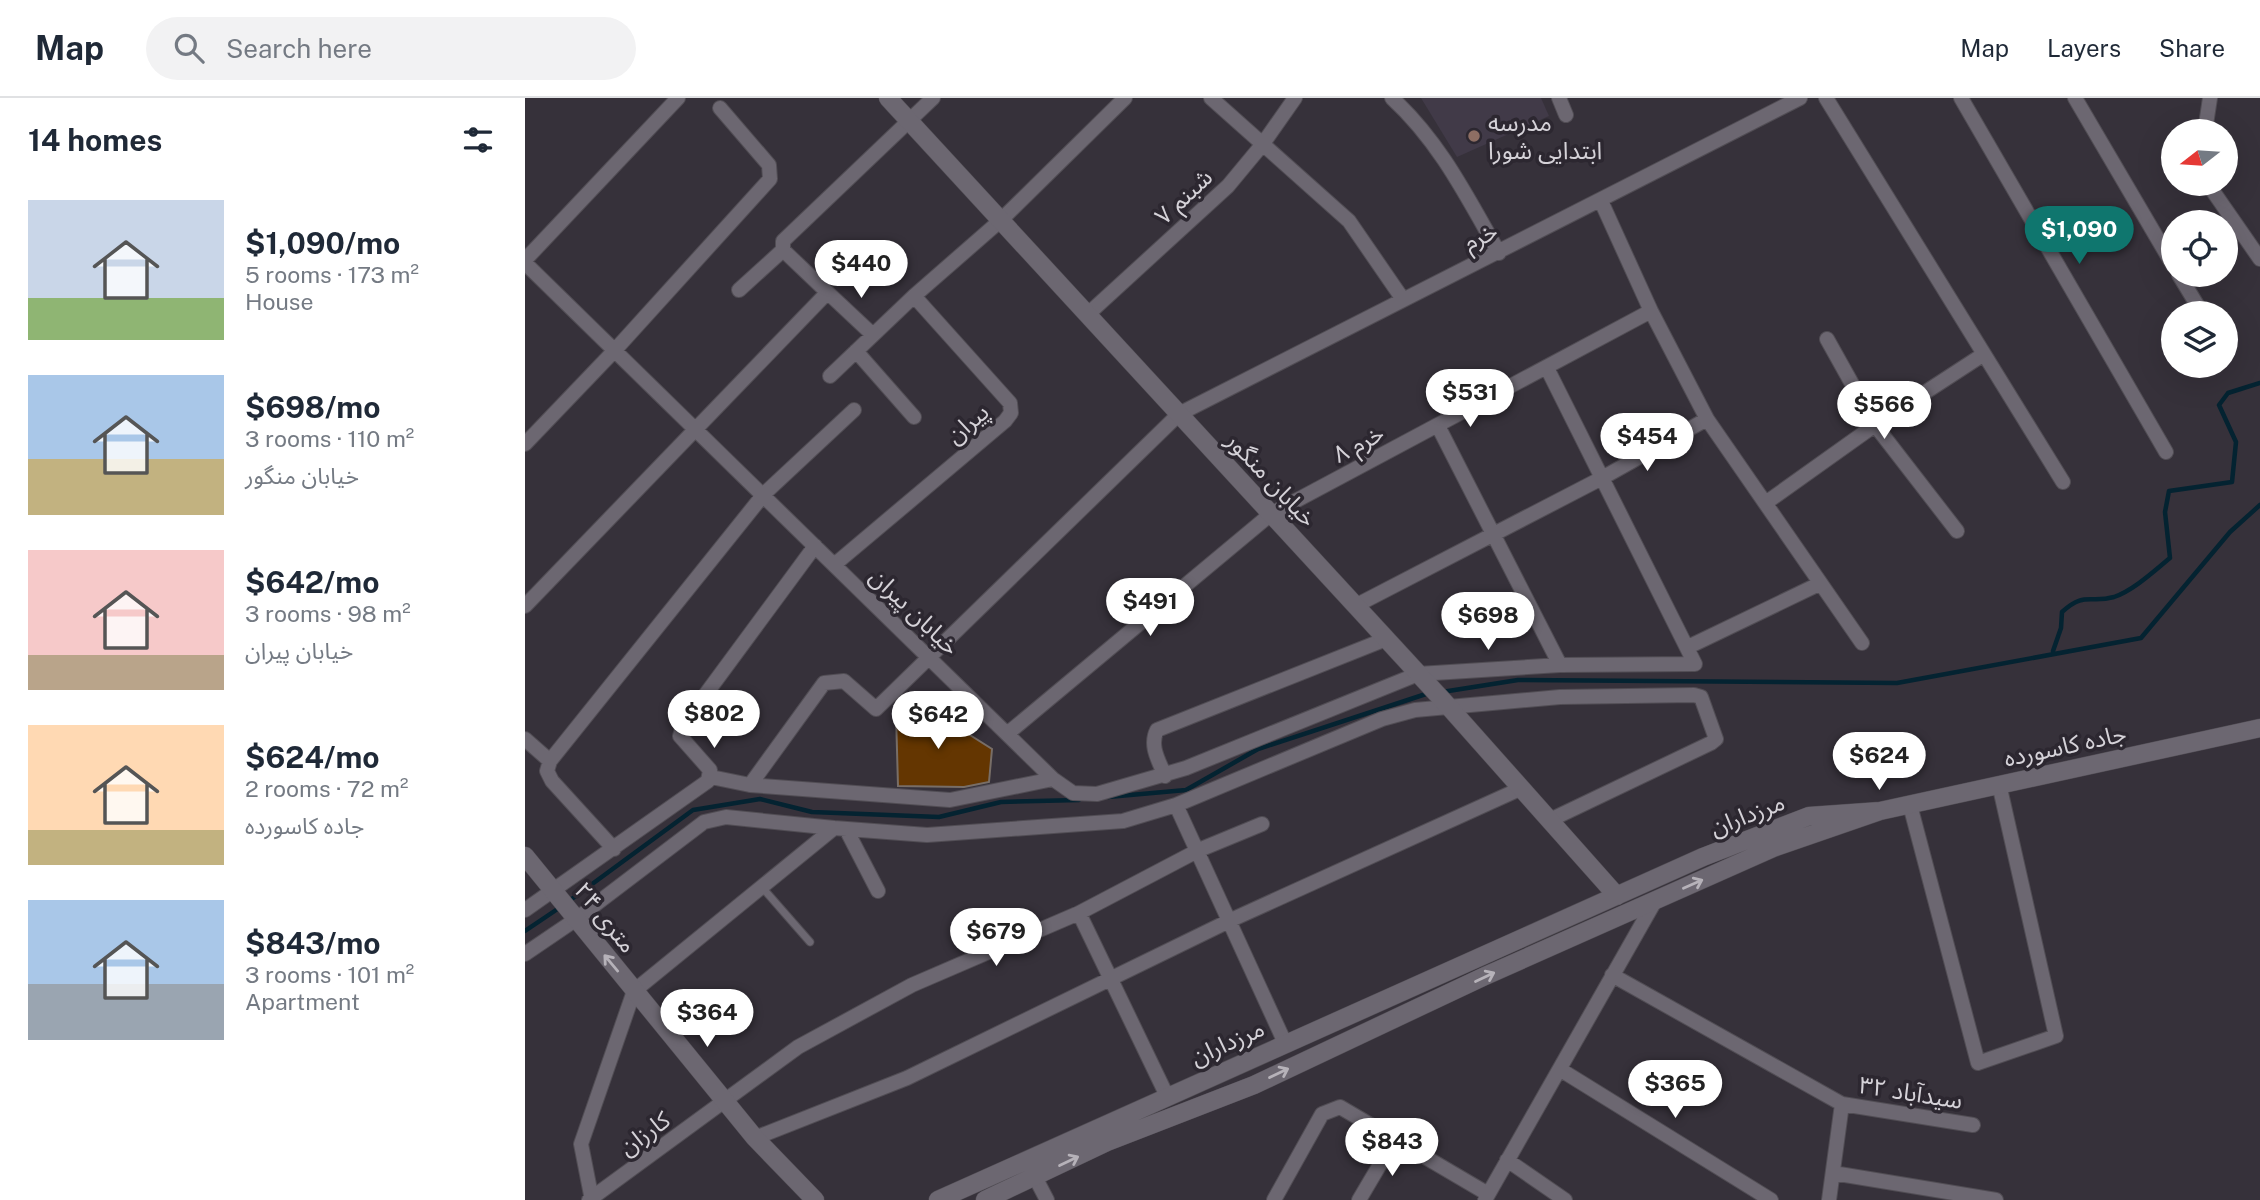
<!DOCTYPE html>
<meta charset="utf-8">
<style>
:root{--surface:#fff;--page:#f2f2f3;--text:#1f2937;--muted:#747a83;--line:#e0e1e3;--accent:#0f766e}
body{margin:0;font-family:"Public Sans","Noto Sans Arabic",sans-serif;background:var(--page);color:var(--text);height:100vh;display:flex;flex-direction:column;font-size:26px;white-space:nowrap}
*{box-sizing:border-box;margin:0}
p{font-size:23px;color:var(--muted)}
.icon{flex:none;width:38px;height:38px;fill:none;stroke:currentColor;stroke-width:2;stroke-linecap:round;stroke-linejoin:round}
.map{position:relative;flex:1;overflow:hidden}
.panel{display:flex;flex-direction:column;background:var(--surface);width:525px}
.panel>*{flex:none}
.needle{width:46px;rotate:253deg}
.buttons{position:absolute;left:1636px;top:21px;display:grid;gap:14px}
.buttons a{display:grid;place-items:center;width:77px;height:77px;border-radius:50%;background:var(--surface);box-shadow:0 7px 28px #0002;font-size:35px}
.price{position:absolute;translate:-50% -60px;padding:0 16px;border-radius:24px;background:#fff;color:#222;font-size:23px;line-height:46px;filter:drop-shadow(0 2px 4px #0008)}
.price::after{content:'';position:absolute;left:50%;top:42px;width:21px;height:16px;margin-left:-10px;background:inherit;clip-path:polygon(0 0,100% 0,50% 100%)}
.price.selected{background:var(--accent);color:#fff}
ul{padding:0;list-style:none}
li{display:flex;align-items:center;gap:21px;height:175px;padding:0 28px}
li span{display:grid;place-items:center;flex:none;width:196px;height:140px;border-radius:0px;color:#555}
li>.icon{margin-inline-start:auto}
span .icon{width:84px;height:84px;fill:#fffc;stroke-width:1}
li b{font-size:30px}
h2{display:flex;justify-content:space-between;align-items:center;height:84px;padding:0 28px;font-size:30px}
header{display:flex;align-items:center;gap:42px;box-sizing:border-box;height:98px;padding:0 35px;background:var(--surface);border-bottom:2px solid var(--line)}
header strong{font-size:33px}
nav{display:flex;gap:38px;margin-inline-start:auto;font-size:24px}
.search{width:490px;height:63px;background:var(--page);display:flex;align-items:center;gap:18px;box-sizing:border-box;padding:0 24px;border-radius:38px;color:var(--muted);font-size:26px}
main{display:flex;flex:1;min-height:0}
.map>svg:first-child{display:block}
.built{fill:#413a48}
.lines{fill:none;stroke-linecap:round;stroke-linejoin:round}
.stream{stroke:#042331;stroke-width:4.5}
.building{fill:#643601;stroke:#786e67;stroke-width:2}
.service-casing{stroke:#514d54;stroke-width:9}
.minor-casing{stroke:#514d54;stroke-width:16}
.tertiary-casing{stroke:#514d54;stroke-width:19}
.service{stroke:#6c6771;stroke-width:7}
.minor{stroke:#6c6771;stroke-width:14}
.tertiary{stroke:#6c6771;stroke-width:18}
.oneway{stroke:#b6b2b9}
.education-dot{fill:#8d6e63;stroke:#2c2730;stroke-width:2.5}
.labels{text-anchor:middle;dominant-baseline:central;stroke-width:7;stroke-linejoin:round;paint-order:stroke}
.poi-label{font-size:24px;fill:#d5d2d8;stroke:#2c2730;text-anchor:start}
.street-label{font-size:24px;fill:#d5d2d8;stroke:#2c2730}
</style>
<header>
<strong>Map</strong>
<div class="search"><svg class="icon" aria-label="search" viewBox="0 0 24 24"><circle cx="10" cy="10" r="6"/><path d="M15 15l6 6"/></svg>Search here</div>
<nav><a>Map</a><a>Layers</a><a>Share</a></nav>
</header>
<main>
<section class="panel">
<h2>14 homes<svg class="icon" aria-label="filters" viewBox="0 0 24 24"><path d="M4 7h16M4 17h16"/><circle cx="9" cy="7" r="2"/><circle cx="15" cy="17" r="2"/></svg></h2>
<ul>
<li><span style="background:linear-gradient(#c9d6e8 70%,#8fb573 0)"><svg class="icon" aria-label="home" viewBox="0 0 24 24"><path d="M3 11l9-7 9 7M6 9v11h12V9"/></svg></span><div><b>$1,090/mo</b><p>5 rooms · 173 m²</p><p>House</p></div></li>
<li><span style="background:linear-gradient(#a9c7e8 60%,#c2b280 0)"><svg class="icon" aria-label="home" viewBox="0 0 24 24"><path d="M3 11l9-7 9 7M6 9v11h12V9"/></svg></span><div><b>$698/mo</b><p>3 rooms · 110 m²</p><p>خیابان منگور</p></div></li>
<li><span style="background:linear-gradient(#f6c9c9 75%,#b9a48a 0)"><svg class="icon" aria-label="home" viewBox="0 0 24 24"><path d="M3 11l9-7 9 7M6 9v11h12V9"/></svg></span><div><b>$642/mo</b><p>3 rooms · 98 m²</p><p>خیابان پیران</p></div></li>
<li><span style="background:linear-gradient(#ffd9b3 75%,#c2b280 0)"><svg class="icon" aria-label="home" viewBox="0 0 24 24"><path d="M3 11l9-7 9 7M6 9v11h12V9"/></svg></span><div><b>$624/mo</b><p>2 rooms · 72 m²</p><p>جاده کاسورده</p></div></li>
<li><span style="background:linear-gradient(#a9c7e8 60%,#9aa5b1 0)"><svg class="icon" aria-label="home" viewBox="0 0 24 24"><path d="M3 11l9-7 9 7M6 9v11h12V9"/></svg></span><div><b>$843/mo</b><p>3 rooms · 101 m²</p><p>Apartment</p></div></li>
</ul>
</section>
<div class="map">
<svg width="1735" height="1102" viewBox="0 0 1735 1102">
<rect width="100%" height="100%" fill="#36313a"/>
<path class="built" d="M 896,0 L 1016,0 L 1024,18 L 932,59 Z"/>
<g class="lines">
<path class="stream" d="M 1528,553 L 1536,530 L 1537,514 C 1560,493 1565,506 1589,499 C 1609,492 1629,473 1645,460 L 1640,414 L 1644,393 L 1707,384 L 1711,344 L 1694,307 L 1703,295 L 1735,285
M 917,594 L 993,582 L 1372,585 L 1616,540 L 1705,434 L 1735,407
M 583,699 L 661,692 L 733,651 L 904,595
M 44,803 L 168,712 L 235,701 L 287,714 L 414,719 L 476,704 L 554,702
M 0,833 L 37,808"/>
</g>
<path class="building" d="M 402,599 L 426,625 L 467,651 L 464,684 L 439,689 L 373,688 L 371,616 Z"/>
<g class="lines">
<defs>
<path id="service" d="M 235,787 L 285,844"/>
<path id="minor" d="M 686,0 L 824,123 L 877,200
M 867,0 C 915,44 942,99 974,155
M 1034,0 L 1041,17
M 1301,0 L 1538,384
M 1436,0 L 1641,354
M 1550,0 L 1648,167
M 1680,33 L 1685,0
M 1683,86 L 1735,161
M 1076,103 L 1126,213 L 1182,321
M 0,162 L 153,0
M 0,165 L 528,681 L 548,695 L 572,696 L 661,670 L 893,576 L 1035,567
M 1654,177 L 1677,215
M 214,192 L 258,152
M 300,192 L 348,237
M 562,217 L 703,88 L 737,47 L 770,0
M 1302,241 L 1350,327 L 1432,433
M 331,253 L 389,319
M 305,278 L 389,198 L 476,122 L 600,0
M 913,328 L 1035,567 L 1170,566 L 1022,270
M 0,346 L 90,252 L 245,81 L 244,67 L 195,10
M 1242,404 L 1350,327 L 1459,256
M 309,467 L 480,323 L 486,315 L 485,305 L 389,198
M 0,508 L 301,196 L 300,192 L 258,152 L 258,143 L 408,0
M 830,508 L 1077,380 L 1182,321 L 1337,545
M 1163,549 L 1294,486
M 482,636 L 746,416 L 1126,213
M 0,641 L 25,663
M 640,678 C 634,663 624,648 632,632 L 861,541
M 186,679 L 225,687 L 425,702 L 528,681
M 225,687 L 299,585 L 319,583 L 351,611 L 654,316 L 1275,0
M 651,707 L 760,945
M 1385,707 L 1453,965 L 1531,938 L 1474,686
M 321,731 L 353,793
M 89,751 L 27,683 L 22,673 L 25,663 L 239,396 L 329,312
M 0,812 L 183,683 L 185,672 L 155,638 L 158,627 L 290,448
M 554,815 L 642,998
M 0,856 L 50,822 L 179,724 L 201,719 L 309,730
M 1087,877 L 1317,1006 L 1304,1102
M 1036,972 L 1246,1102
M 1317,1006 L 1448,1027
M 230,1040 L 382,980 L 706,822 L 997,690
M 982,1062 L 1040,1102
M 1308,1075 L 1471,1102
M 510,1079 L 522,1102
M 64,1102 L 273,949 L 387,887 L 554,815 L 674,752 L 737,726
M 67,1102 L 56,1046 L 109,893 L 309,730 L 402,737 L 598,723 L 651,707 L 857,621 L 890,612 L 1035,599 L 1169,597 L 1176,599 L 1191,641 L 1186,645 L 1025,722
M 749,1102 L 797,1016 L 815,1009 L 963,1096
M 834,1102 L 870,1041
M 960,1102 L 1130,803"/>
<path id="tertiary" d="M 363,0 L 924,609 L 1092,798
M 1355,713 L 1735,630
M 0,758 L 230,1040 L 290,1102
M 413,1102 L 1178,759 L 1284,718 L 1355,713 L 1248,750 L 960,878 L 729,987 L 582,1044 L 460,1102"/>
</defs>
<use href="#service" class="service-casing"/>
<use href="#minor" class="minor-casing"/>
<use href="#tertiary" class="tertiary-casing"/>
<use href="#service" class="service"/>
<use href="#minor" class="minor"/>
<use href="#tertiary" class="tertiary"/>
</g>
<defs><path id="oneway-shaft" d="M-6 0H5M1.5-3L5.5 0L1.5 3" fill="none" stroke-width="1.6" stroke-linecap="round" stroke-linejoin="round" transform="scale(1.75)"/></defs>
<g class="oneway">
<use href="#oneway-shaft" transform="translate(1168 786) rotate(-24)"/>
<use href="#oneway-shaft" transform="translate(86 865) rotate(-130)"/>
<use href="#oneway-shaft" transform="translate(960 879) rotate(-25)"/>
<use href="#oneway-shaft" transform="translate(754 975) rotate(-26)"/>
<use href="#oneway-shaft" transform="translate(544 1063) rotate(-26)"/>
</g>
<circle class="education-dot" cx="949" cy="38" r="7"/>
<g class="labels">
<g class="poi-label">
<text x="963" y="24">مدرسه<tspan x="963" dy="28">ابتدایی شورا</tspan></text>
</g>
<g class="street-label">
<text transform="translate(658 98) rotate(-43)">شبنم ۷</text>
<text transform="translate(955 138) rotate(-26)">خرم</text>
<text transform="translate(442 325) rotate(-41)">پیران</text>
<text transform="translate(833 345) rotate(-28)">خرم ۸</text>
<text transform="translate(747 381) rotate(47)">خیابان منگور</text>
<text transform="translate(390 513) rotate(44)">خیابان پیران</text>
<text transform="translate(1540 647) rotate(-12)">جاده کاسورده</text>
<text transform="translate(1222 716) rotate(-21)">مرزداران</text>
<text transform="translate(81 819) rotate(51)">۲۴ متری</text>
<text transform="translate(702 944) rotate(-24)">مرزداران</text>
<text transform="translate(1386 994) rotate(9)">سیدآباد ۳۲</text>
<text transform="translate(119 1035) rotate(-36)">کارزان</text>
</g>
</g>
</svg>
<div class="buttons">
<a><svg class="needle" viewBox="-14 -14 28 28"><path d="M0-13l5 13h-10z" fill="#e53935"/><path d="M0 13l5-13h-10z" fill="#747a83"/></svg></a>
<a><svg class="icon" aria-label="locate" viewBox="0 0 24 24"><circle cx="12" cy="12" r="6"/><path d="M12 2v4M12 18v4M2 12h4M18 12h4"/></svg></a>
<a><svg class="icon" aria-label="layers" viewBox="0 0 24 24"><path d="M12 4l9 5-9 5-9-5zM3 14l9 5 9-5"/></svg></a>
</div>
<b class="price selected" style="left:1554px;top:168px">$1,090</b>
<b class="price" style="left:336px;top:202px">$440</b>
<b class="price" style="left:945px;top:331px">$531</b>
<b class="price" style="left:1359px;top:343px">$566</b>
<b class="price" style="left:1122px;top:375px">$454</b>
<b class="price" style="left:625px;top:540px">$491</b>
<b class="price" style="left:963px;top:554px">$698</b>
<b class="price" style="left:189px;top:652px">$802</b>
<b class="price" style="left:413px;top:653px">$642</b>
<b class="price" style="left:1354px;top:694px">$624</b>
<b class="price" style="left:471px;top:870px">$679</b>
<b class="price" style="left:182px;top:951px">$364</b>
<b class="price" style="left:1150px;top:1022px">$365</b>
<b class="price" style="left:867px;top:1080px">$843</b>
</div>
</main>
